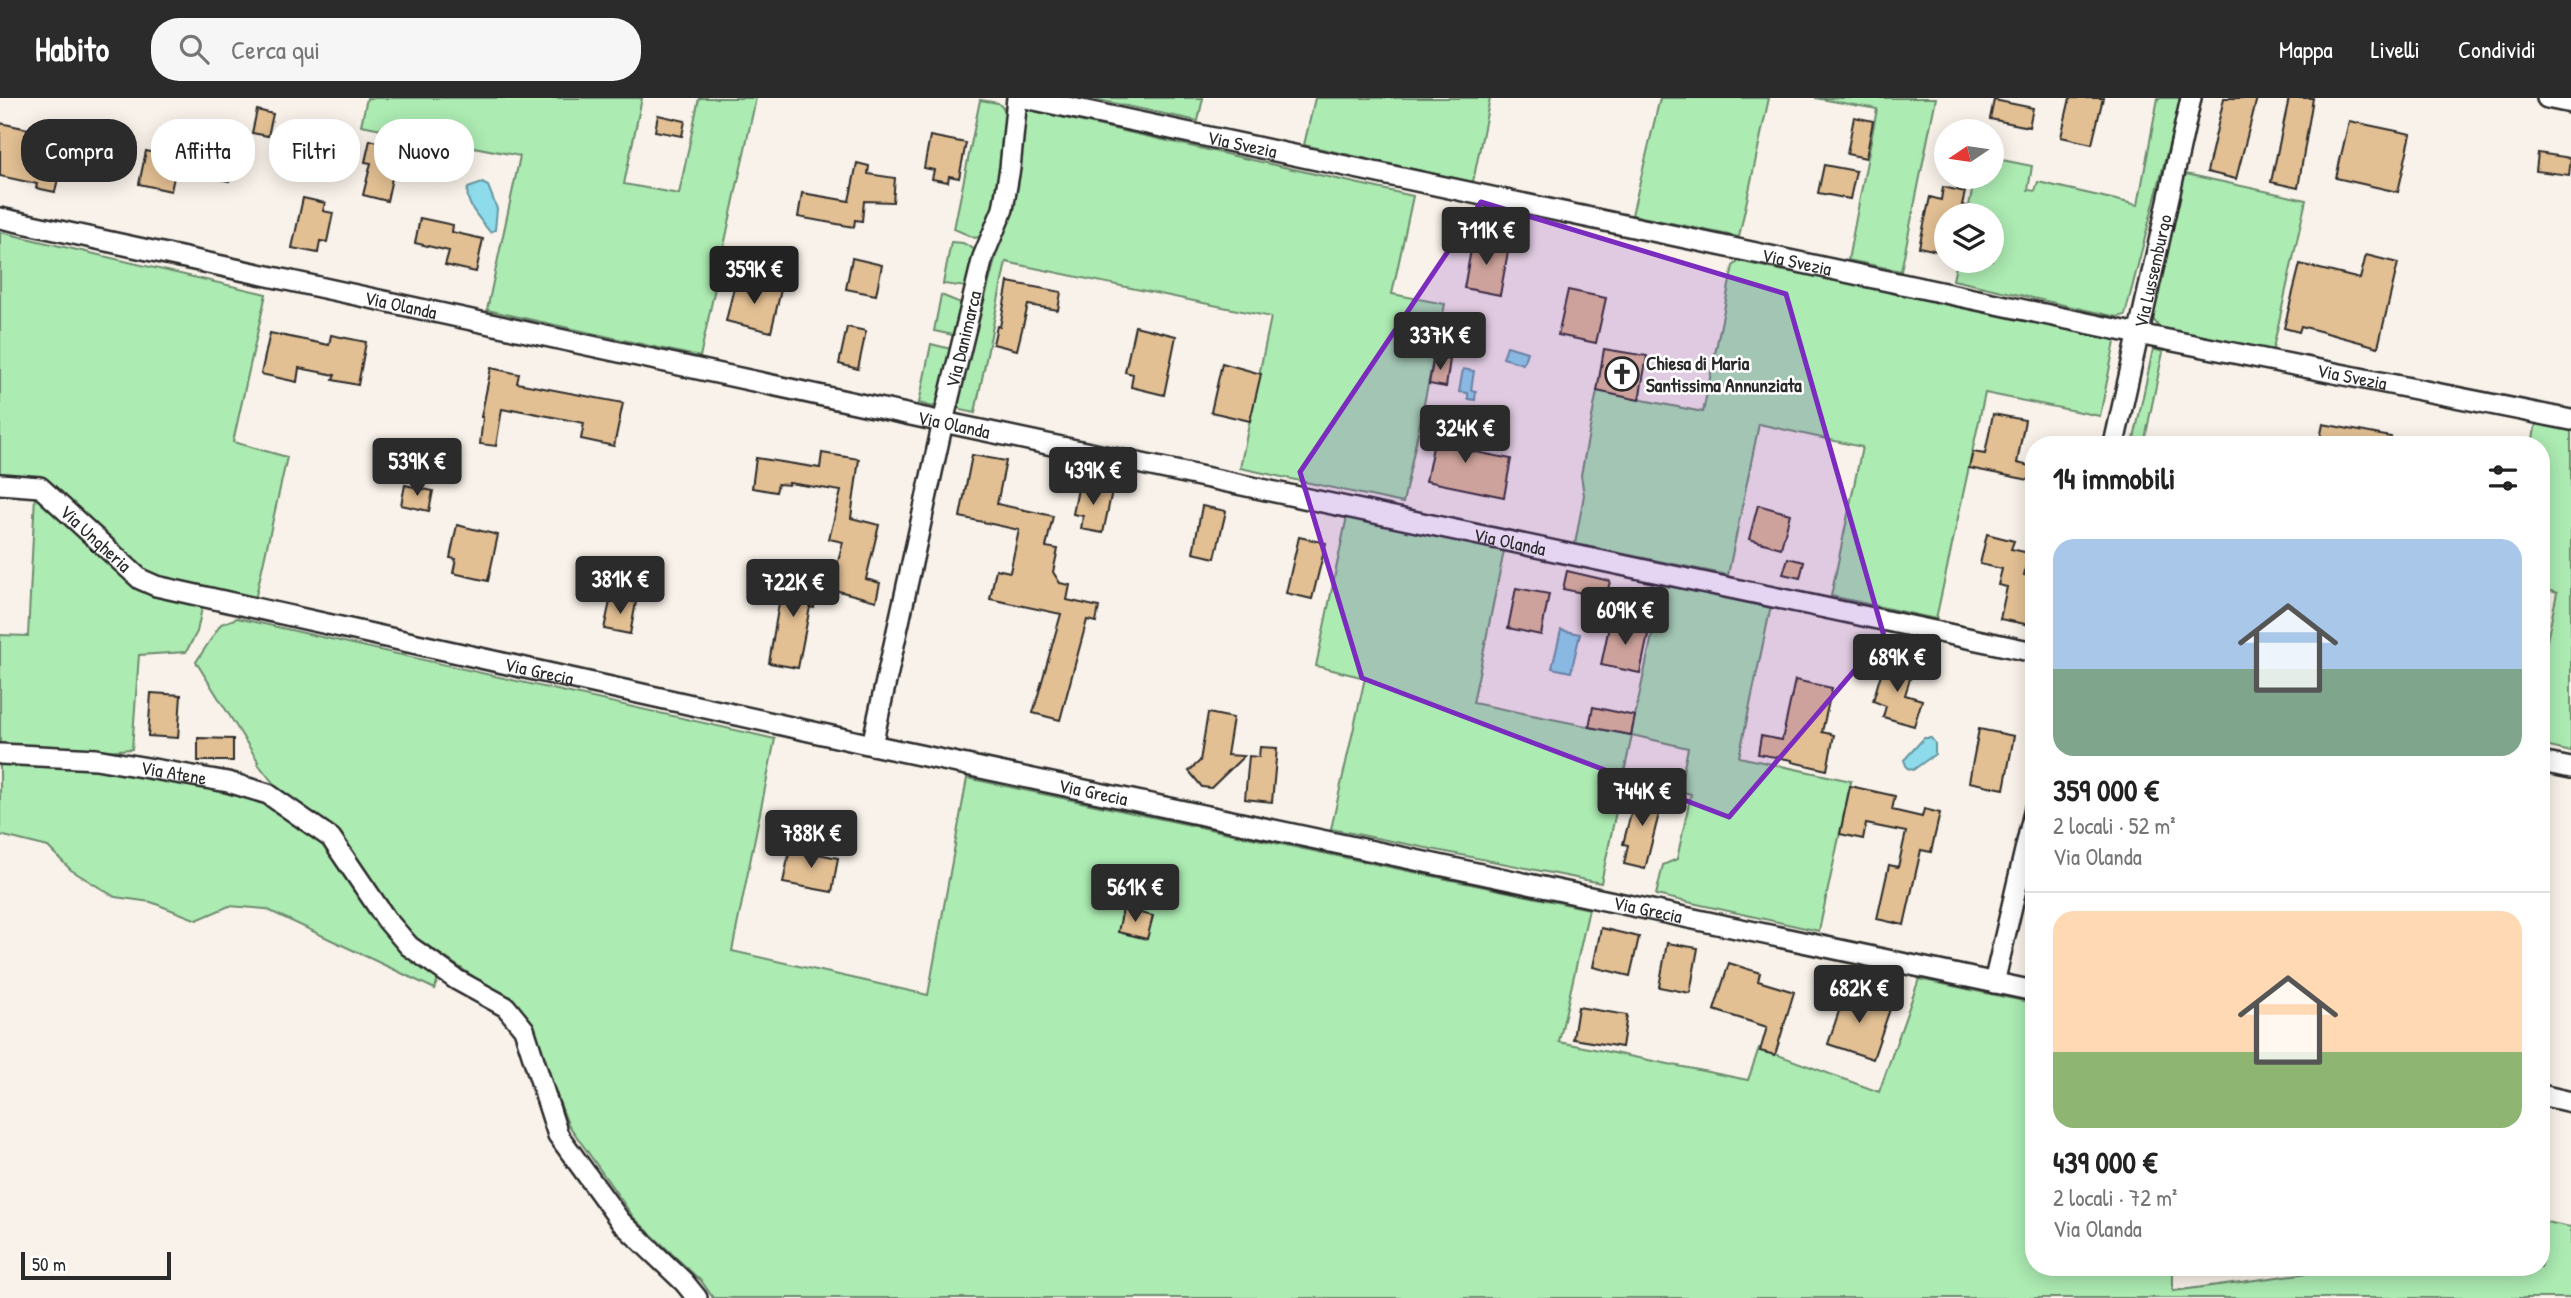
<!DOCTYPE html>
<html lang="it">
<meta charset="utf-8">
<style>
:root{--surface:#fff;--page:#f6f6f6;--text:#222;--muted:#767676;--line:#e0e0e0;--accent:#2b2b2b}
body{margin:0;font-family:"Patrick Hand",sans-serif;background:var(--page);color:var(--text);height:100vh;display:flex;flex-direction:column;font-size:26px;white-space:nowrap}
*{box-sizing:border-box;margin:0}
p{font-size:23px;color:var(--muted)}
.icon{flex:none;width:38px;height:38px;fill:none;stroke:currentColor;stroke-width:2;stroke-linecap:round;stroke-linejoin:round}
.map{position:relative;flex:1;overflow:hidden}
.side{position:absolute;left:2025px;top:338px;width:525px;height:840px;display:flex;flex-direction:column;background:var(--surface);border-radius:28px;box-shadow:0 4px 18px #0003}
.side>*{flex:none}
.hud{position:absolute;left:21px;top:21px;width:665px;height:63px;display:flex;gap:14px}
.needle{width:46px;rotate:257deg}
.tools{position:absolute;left:1934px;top:21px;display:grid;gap:14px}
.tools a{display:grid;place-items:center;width:70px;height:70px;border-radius:50%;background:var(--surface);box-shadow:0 4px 18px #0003;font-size:35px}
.scale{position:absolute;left:21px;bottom:18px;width:150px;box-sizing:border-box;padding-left:7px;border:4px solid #2b2b2b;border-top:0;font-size:19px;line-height:24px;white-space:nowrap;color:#2b2b2b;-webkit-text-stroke:5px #fff;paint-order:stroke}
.price{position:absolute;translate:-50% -60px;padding:0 16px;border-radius:7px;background:var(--accent);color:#fff;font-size:23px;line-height:46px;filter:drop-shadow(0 2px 4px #0008)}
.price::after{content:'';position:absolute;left:50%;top:42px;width:21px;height:16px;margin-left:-10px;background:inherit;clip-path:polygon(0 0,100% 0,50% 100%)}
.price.on{background:#222;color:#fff}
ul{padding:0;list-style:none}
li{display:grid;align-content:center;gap:14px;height:371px;padding:0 28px}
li+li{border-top:2px solid var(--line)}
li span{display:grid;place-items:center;height:217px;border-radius:21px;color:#555}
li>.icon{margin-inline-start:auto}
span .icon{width:126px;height:126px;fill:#fffc;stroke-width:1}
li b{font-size:30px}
h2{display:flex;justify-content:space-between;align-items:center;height:84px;padding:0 28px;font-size:30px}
.tag{padding:0 24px;border-radius:28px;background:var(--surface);box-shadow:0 4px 18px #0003;font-size:24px;line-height:63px}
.tag.on{background:var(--accent);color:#fff}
header{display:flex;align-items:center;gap:42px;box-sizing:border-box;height:98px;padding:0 35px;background:var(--accent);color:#fff}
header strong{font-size:33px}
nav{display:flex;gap:38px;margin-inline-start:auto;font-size:24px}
.search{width:490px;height:63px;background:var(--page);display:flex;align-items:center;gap:18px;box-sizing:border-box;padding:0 24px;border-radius:28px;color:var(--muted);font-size:26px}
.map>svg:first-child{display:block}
.green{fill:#acebb2;stroke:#6c8b6e;stroke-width:2}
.water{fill:#8ddbeb;stroke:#66959e;stroke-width:2}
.building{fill:#e3c094;stroke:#2b2b2b;stroke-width:2}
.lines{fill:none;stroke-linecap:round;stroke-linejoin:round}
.street-casing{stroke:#2b2b2b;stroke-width:24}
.street{stroke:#fff;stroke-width:19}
.marked{fill:#7b2cbf;fill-opacity:0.2;stroke:#7b2cbf;stroke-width:5;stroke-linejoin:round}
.labels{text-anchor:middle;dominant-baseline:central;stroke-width:5;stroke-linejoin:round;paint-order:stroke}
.street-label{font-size:19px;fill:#2b2b2b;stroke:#fff}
.poi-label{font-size:19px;font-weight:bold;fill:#2b2b2b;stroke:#fff;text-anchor:start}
</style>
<header>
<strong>Habito</strong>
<div class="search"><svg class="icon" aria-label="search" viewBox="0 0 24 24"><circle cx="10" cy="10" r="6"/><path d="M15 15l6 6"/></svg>Cerca qui</div>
<nav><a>Mappa</a><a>Livelli</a><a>Condividi</a></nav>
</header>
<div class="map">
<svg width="2571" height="1200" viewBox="0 0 2571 1200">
<rect width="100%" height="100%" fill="#f9f2ea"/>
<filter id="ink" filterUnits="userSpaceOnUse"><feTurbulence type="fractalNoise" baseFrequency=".0143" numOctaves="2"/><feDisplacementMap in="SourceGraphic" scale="14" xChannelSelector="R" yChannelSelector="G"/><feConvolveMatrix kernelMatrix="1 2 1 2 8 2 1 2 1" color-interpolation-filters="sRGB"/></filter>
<g filter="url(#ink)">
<path class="green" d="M 367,0 L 642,0 L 624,86 L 679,96 L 699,0 L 756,0 L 700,259 L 487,212 L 520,58 L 361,27 Z
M 1089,0 L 1203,0 L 1198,23 Z
M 1315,0 L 1490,0 L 1473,84 L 1304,47 Z
M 1660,0 L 1769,0 L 1739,139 L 1632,117 Z
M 1815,0 L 1936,0 L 1901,173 L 1848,162 L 1877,11 Z
M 2158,0 L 2181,0 L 2125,217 L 2117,219 L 1953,182 L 1957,163 L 1992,163 L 1992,117 L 1967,117 L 1975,79 L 1992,79 L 1992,60 L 2032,68 L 2028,92 L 2035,93 L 2038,84 L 2138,107 Z
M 980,2 L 998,5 L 1005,12 L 1006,48 L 999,99 L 982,138 L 975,140 L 954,131 Z
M 1025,11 L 1413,98 L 1392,196 L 1445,206 L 1403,405 L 1240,370 L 1271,219 L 1006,164 L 975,315 L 961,312 L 957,307 L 1011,100 Z
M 2186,76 L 2306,102 L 2272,255 L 2163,234 L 2153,221 L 2174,106 Z
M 0,134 L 266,196 L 233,344 L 287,359 L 255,502 L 161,482 L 142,473 L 52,387 L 37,379 L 0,375 Z
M 951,144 L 963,145 L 975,152 L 966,189 L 943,186 Z
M 1739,163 L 1778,172 L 1843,182 L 2116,239 L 2100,318 L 1985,295 L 1936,521 L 1831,498 L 1862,349 L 1759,326 L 1728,477 L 1575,446 L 1584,397 L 1581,377 L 1597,293 L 1703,314 L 1733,168 Z
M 941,197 L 961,205 L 953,237 L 934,233 Z
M 931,246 L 951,251 L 939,303 L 933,309 L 919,305 Z
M 2153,251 L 2163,254 L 2144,346 L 2133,346 Z
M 2536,325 L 2571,333 L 2571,654 L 2541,647 L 2541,571 L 2557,495 L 2541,490 L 2541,346 L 2532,346 Z
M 35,397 L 133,485 L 203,505 L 197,534 L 186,554 L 139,557 L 132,651 L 89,654 L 0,649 L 0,537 L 28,538 Z
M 1347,418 L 1504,453 L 1473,605 L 1631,637 L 1663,485 L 1771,508 L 1739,659 L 1851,683 L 1819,833 L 1656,797 L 1663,767 L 1677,761 L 1691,696 L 1679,693 L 1688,650 L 1632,637 L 1601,785 L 1331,731 L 1365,580 L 1316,568 Z
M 237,520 L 775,641 L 732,853 L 928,897 L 967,680 L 1589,811 L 1559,944 L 1748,982 L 1759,950 L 1879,994 L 1919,881 L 2033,905 L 2034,1169 L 2173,1169 L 2173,1193 L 2307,1175 L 2310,1169 L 2541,1169 L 2541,1123 L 2571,1129 L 2571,1200 L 713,1200 L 702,1184 L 634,1120 L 568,1026 L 530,928 L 511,904 L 418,841 L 396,820 L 378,797 L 345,742 L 333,729 L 282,696 L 258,666 L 258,663 L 196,564 L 221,526 Z
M 0,662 L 94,668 L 192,687 L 265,705 L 323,742 L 383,833 L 438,880 L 435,891 L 266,811 L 229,808 L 197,822 L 151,804 L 115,799 L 71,772 L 48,749 L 0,737 Z"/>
<path class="water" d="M 482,85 L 488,88 L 497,111 L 495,132 L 490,134 C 481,122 464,106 468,90 Z
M 1507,248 L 1527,254 L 1523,266 L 1503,260 Z
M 1463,271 L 1474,273 L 1471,292 L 1476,293 L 1475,302 L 1468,301 L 1468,295 L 1459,294 Z
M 1561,532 L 1580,536 L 1571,574 L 1552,570 Z
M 1924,640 L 1931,640 L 1935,645 L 1935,656 L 1913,672 L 1907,670 L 1904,662 Z"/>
<path class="building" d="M 2070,0 L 2103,0 L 2092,46 L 2061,39 Z
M 2224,0 L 2257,0 L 2236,81 L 2207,74 Z
M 2289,0 L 2313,0 L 2298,90 L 2271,84 Z
M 1994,2 L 2033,10 L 2029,29 L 1990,21 Z
M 257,12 L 273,16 L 268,38 L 252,35 Z
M 658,17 L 685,23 L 682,38 L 655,33 Z
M 1854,19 L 1873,23 L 1866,60 L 1847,56 Z
M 2349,23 L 2411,36 L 2398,94 L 2336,80 Z
M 0,25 L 33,32 L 34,28 L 68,36 L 55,94 L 36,90 L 37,86 L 0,78 Z
M 930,38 L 966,45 L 959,80 L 949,78 L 948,84 L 932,81 L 934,72 L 924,70 Z
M 370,42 L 406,51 L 401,72 L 394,71 L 387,103 L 363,97 L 371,65 L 365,64 Z
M 202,45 L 235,51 L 229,83 L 196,76 Z
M 146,53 L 178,60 L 171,93 L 139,86 Z
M 2538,55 L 2571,60 L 2569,77 L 2536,73 Z
M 857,65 L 869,68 L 868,76 L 895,80 L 893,104 L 864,103 L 862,123 L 855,122 L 854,129 L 798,119 L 802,95 L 849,103 Z
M 1824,67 L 1856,73 L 1850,101 L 1818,95 Z
M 1943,89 L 1965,94 L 1962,107 L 1979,111 L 1978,117 L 1946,117 L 1946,155 L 1919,149 L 1930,99 L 1941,102 Z
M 303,100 L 325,105 L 323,113 L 333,115 L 327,144 L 320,143 L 318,155 L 292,150 Z
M 420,120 L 453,127 L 452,134 L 483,141 L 476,174 L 445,167 L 449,153 L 415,145 Z
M 1473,141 L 1509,148 L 1500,197 L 1464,190 Z
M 2366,157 L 2398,165 L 2378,249 L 2301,228 L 2299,234 L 2284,230 L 2300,166 L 2360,181 Z
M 852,160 L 882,167 L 876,197 L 846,191 Z
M 736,181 L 781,192 L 771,234 L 726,223 Z
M 1008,184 L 1061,194 L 1058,212 L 1028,207 L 1017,252 L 993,246 L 997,228 L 1000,229 Z
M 1568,192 L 1606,200 L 1596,245 L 1558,237 Z
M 1135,228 L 1176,238 L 1164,297 L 1131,289 L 1133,276 L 1125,274 Z
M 847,229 L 866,233 L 858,271 L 839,266 Z
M 270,235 L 329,247 L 331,237 L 366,244 L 358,287 L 333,282 L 335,277 L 299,270 L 297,284 L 261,276 Z
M 1604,251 L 1647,258 L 1639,302 L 1597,293 Z
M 1434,258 L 1450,261 L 1446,289 L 1429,286 Z
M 1222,265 L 1261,276 L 1250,323 L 1211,314 Z
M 491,270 L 519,276 L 517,285 L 623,305 L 614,348 L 581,341 L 584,325 L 512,311 L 512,313 L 502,311 L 496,348 L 480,346 L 483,319 L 481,319 Z
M 1993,316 L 2025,322 L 2017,365 L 2034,369 L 2034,383 L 1969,370 L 1973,354 L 1985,356 Z
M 1432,326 L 1465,333 L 1461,351 L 1511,361 L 1504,399 L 1426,383 L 1434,344 L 1429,343 Z
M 2323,326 L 2391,339 L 2390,346 L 2319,346 Z
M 822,355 L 859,361 L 851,420 L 879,427 L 866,481 L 880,485 L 876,503 L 831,491 L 843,444 L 829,441 L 841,393 L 789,385 L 789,387 L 778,386 L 776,394 L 752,390 L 756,360 L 820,370 Z
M 972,357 L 1006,363 L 997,406 L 1053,418 L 1046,449 L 1058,451 L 1053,474 L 1060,485 L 1070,487 L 1067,502 L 1099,509 L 1096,524 L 1087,522 L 1060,622 L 1033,615 L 1061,516 L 990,501 L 996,471 L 1010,474 L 1019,432 L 960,419 Z
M 1079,386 L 1112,393 L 1103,435 L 1081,431 L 1083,418 L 1073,416 Z
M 405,387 L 433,393 L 429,413 L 401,407 Z
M 1758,407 L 1790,416 L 1781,450 L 1749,441 Z
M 1202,408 L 1226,413 L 1215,460 L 1193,455 Z
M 457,427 L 498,437 L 488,483 L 453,475 L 456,461 L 450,460 Z
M 1987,436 L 2014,443 L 2011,451 L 2029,455 L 2024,477 L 2034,479 L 2034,512 L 2030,527 L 2000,521 L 2007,489 L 1998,487 L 2002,471 L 1980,466 Z
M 1299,439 L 1326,445 L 1312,501 L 1286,495 Z
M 1788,460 L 1804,464 L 1800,480 L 1783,476 Z
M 1567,473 L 1610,483 L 1606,500 L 1563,491 Z
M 784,475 L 818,481 L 814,510 L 810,509 L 798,570 L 769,565 Z
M 1516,490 L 1549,496 L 1541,537 L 1508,530 Z
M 611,499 L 636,504 L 630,536 L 604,531 Z
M 1610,524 L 1649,532 L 1640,575 L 1601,567 Z
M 1885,562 L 1913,571 L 1905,597 L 1922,602 L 1914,628 L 1883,619 L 1886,608 L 1873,603 Z
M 1795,582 L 1832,590 L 1822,634 L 1834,637 L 1827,672 L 1792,664 L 1792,662 L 1758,656 L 1761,638 L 1782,642 Z
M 151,595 L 181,597 L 178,640 L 148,638 Z
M 1593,609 L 1635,618 L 1631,637 L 1589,629 Z
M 1208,615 L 1233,620 L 1227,657 L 1244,658 L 1211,690 L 1202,689 L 1189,673 L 1200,663 Z
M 1979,631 L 2014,638 L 2004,691 L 1969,684 Z
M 198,640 L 233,641 L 233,663 L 198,663 Z
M 1260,649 L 1277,650 L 1272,704 L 1245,701 L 1249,658 L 1259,659 Z
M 1850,688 L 1895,698 L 1892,712 L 1922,719 L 1924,711 L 1940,715 L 1931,754 L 1921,752 L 1904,827 L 1877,821 L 1889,767 L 1898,769 L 1906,734 L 1866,726 L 1863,741 L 1840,736 Z
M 1638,689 L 1659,694 L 1656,707 L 1661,708 L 1645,771 L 1624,766 L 1628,747 L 1623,746 Z
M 790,750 L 838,760 L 832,794 L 783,785 Z
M 1123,811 L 1153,818 L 1147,841 L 1118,834 Z
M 1601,830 L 1639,839 L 1630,878 L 1593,869 Z
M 1667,845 L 1698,850 L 1690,895 L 1659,889 Z
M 1729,865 L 1760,875 L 1758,883 L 1794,894 L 1775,957 L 1760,953 L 1767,929 L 1714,912 Z
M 1846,892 L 1891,908 L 1873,961 L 1828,946 Z
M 1578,909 L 1627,917 L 1622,949 L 1573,941 Z"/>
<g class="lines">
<defs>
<g id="street">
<path id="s1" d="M 1025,0 L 2138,236 L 2571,322"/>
<path d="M 2547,0 L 2571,5"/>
<path id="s2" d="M 0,120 L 943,324 L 2034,554"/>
<path id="s3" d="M 2114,346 L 2191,0"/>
<path id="s4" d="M 0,386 L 40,389 L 140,481 L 156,488 L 872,647 L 2034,893"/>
<path id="s5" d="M 872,647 L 943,324 L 983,159 L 1003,111 L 1010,70 L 1017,0"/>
<path id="s6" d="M 0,656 L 96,661 L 228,684 L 268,696 L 331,740 L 386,821 L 409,848 L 457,882 L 506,909 L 524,931 L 558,1037 L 621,1124 L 684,1184 L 697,1200"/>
<path d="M 2541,664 L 2571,670"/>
<path d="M 1994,885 L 2034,714"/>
<path d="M 2541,997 L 2571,1004"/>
</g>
</defs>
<use href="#street" class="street-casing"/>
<use href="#street" class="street"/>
</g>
</g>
<path class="marked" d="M 1481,104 L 1786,196 L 1884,538 L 1729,719 L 1362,580 L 1300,374 Z"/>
<defs>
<symbol id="church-ring" viewBox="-11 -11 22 22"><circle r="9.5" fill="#fff" stroke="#2b2b2b" stroke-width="1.5"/><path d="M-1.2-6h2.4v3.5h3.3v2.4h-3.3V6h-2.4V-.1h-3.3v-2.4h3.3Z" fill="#2b2b2b"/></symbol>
</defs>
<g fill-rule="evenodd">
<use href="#church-ring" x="1603" y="257" width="38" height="38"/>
</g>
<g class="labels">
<g class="street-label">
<text stroke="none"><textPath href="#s1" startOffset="222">Via Svezia</textPath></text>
<text stroke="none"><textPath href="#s1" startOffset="789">Via Svezia</textPath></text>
<text stroke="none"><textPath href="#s3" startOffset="177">Via Lussemburgo</textPath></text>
<text stroke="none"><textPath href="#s2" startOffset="410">Via Olanda</textPath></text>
<text stroke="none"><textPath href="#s5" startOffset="416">Via Danimarca</textPath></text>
<text stroke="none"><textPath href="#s1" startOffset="1356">Via Svezia</textPath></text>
<text stroke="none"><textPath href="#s2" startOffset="976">Via Olanda</textPath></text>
<text stroke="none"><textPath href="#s4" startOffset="116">Via Ungheria</textPath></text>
<text stroke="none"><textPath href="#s2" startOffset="1544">Via Olanda</textPath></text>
<text stroke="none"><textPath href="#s4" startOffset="586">Via Grecia</textPath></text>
<text stroke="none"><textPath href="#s6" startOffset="175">Via Atene</textPath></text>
<text stroke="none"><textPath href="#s4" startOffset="1153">Via Grecia</textPath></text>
<text stroke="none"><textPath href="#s4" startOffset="1720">Via Grecia</textPath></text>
</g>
<g class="poi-label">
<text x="1646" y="265">Chiesa di Maria<tspan x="1646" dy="22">Santissima Annunziata</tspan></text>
</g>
</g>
</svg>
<div class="tools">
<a><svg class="needle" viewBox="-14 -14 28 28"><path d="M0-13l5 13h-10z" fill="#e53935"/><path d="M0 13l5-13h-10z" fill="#767676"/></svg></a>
<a><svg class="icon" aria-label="layers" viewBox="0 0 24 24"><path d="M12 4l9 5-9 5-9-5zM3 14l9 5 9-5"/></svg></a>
</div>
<div class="scale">50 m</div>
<b class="price" style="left:1486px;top:169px">711K €</b>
<b class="price on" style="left:754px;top:208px">359K €</b>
<b class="price" style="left:1440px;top:274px">337K €</b>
<b class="price" style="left:1465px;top:367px">324K €</b>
<b class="price" style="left:417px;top:400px">539K €</b>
<b class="price" style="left:1093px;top:409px">439K €</b>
<b class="price" style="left:620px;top:518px">381K €</b>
<b class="price" style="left:793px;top:521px">722K €</b>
<b class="price" style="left:1625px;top:549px">609K €</b>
<b class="price" style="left:1897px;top:596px">689K €</b>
<b class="price" style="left:1642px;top:730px">744K €</b>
<b class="price" style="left:811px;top:772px">788K €</b>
<b class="price" style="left:1135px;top:826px">561K €</b>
<b class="price" style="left:1859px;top:927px">682K €</b>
<div class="hud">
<a class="tag on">Compra</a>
<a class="tag">Affitta</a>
<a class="tag">Filtri</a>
<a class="tag">Nuovo</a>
</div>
<section class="side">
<h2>14 immobili<svg class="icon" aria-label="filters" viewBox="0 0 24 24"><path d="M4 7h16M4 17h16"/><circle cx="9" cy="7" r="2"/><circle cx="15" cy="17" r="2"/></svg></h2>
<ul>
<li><span style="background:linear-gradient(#a9c7e8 60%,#7fa58c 0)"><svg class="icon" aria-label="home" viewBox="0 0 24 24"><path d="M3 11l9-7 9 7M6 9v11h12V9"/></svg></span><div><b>359 000 €</b><p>2 locali · 52 m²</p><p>Via Olanda</p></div></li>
<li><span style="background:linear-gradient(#ffd9b3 65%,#8fb573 0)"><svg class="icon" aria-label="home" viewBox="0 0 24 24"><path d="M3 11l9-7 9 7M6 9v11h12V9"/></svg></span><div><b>439 000 €</b><p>2 locali · 72 m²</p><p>Via Olanda</p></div></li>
</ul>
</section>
</div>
